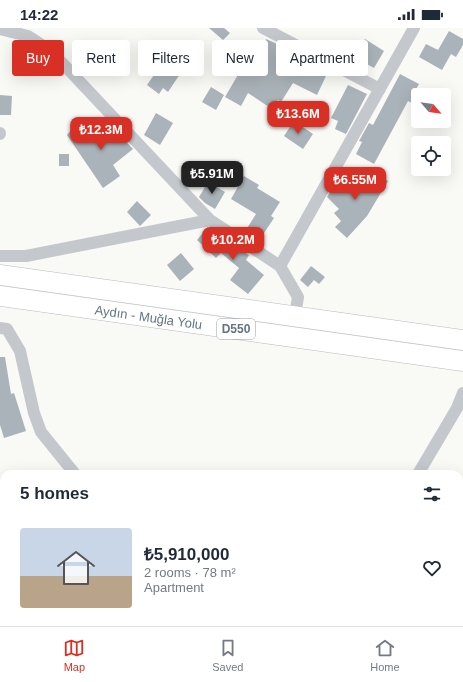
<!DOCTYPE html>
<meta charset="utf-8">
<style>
:root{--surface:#fff;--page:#f2f2f3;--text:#1f2937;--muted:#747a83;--line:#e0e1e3;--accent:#d93025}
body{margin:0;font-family:Arial,sans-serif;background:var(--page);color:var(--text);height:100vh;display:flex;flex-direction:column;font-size:15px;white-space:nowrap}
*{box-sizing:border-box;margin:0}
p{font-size:13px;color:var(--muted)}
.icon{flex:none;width:22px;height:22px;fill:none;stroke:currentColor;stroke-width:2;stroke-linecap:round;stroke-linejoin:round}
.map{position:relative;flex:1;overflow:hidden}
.side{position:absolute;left:0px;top:442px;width:463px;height:156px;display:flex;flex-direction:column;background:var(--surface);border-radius:12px 12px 0 0;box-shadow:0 4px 16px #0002}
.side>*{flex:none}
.hud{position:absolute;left:12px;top:12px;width:439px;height:36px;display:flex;gap:8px}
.needle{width:26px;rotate:118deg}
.controls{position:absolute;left:411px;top:60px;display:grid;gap:8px}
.controls a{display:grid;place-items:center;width:40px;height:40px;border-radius:4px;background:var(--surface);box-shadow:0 4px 16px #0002;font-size:20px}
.price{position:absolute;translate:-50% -34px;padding:0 9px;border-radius:8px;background:var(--accent);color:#fff;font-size:13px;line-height:26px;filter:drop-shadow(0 1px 2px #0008)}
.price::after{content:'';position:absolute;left:50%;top:24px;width:12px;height:9px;margin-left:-6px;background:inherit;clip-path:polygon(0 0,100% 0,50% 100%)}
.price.selected{background:#222;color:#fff}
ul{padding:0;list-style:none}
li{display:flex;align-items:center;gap:12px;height:100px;padding:0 20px}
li+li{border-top:1px solid var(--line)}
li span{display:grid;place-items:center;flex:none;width:112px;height:80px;border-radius:4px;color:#555}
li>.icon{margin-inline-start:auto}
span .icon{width:48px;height:48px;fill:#fffc;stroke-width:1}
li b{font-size:17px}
h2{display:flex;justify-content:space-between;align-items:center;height:48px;padding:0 20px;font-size:17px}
.tag{padding:0 14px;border-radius:4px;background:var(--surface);box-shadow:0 4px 16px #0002;font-size:14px;line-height:36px}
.tag.selected{background:var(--accent);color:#fff}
.status{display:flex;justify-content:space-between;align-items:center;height:28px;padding:0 20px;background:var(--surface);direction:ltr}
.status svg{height:11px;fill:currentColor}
.tab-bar{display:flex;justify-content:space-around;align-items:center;height:56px;border-top:1px solid var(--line);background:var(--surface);font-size:11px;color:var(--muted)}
.tab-bar a{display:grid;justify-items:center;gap:2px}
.tab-bar .selected{color:var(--accent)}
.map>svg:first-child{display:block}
.building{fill:#aab3b9}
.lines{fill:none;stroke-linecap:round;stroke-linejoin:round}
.trunk-casing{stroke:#b7bbbe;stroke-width:21}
.minor{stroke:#c4c8cc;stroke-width:12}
.trunk{stroke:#fff;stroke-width:20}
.labels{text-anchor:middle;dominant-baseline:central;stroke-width:4;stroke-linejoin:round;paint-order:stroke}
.shield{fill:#fff;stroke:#929ea8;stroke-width:1}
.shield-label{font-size:12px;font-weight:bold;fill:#637582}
.street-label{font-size:13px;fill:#637582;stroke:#fff}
</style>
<div class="status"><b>14:22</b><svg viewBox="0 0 49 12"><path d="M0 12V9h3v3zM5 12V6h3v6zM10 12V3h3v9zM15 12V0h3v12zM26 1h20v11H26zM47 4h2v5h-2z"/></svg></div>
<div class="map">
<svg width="463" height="598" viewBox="0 0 463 598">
<rect width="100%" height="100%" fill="#f9f9f6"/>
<path class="building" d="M 209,0 L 224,0 L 230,5 L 223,12 Z
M 449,3 L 463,11 L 463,17 L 456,29 L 451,26 L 442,42 L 419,29 L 426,16 L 438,22 Z
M 266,11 L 282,18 L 278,27 L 296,36 L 300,28 L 308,32 L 305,38 L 326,48 L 317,67 L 293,55 L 281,74 L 278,72 L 272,81 L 248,65 L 241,78 L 225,69 L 246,33 L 255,38 Z
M 365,11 L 384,23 L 374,40 L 354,29 Z
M 167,28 L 184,40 L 168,64 L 163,60 L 159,66 L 147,57 Z
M 400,46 L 419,56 L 415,63 L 418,65 L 418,78 L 408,73 L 374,136 L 356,126 L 362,114 L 359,113 L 369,95 L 373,97 Z
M 348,57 L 367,66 L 346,106 L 335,101 L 338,93 L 331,90 Z
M 211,59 L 224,67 L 216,82 L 202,74 Z
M 0,67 L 12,68 L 11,87 L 0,87 Z
M 156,85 L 173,95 L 160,117 L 144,107 Z
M 107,93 L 133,121 L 113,137 L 120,148 L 103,160 L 67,107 L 77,95 L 91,107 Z
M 294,93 L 313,106 L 303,121 L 284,108 Z
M 59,126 L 69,126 L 69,138 L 59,138 Z
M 369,142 L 388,153 L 367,188 L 347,210 L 335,199 L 341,193 L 334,185 L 339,181 L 327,169 L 340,147 L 354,161 L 356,157 L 360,159 Z
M 244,148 L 259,157 L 257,160 L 280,174 L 271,188 L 274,190 L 258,214 L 244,205 L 256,186 L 231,171 Z
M 208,154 L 225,164 L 215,181 L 205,175 L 199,169 Z
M 137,173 L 151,187 L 140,198 L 127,184 Z
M 207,200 L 233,221 L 235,218 L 249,227 L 246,232 L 264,247 L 248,266 L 230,252 L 239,240 L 221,225 L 216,230 L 197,212 Z
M 181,225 L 194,241 L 180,253 L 167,237 Z
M 311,238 L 325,249 L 319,256 L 314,252 L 308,259 L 300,252 Z
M 0,329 L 5,329 L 11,366 L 14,365 L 26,403 L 4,410 L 0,397 Z"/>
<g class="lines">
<defs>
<g id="trunk">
<path d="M 0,247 L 463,312"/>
<path id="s1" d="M 0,268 L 463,333"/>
</g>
</defs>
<use href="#trunk" class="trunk-casing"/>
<path class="minor" d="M 263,0 L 380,61
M 0,1 L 28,8 L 51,23 L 210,192 L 280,238
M 0,105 L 0,106
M 0,228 L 26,228 L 210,192
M 295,288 L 298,269 L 280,238 L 414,0
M 0,300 L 7,301 L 20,323 L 34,385 L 41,404 L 75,446
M 418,446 L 457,380 L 463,365
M 435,594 L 463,597"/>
<use href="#trunk" class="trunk"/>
</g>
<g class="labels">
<rect class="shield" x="217" y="291" width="38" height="20" rx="3"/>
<g class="shield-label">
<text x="236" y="301">D550</text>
</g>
<g class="street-label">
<text stroke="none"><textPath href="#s1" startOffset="150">Aydın - Muğla Yolu</textPath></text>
</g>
</g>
</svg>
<div class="controls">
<a><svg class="needle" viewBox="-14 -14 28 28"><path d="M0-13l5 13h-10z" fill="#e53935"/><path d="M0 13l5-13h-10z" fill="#747a83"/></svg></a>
<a><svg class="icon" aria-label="locate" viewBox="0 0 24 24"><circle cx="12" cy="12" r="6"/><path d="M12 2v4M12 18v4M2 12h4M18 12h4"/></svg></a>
</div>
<b class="price" style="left:298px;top:107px">₺13.6M</b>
<b class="price" style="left:101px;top:123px">₺12.3M</b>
<b class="price selected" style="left:212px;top:167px">₺5.91M</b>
<b class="price" style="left:355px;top:173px">₺6.55M</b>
<b class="price" style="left:233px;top:233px">₺10.2M</b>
<div class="hud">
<a class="tag selected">Buy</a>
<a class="tag">Rent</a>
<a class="tag">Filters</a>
<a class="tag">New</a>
<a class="tag">Apartment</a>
</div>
<section class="side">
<h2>5 homes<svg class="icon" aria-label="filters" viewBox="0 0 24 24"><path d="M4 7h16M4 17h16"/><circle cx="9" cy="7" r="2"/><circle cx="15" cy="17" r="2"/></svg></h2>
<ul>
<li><span style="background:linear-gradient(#c9d6e8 60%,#b9a48a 0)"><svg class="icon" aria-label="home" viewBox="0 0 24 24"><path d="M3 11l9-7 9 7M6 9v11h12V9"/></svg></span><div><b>₺5,910,000</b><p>2 rooms · 78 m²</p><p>Apartment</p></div><svg class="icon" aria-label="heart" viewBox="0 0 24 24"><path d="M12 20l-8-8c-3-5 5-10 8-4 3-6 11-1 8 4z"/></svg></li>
</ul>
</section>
</div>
<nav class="tab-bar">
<a class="selected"><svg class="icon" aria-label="map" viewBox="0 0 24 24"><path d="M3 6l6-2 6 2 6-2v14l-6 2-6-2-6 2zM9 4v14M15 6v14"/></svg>Map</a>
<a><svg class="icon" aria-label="saved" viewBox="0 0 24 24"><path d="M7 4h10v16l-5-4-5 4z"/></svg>Saved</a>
<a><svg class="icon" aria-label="home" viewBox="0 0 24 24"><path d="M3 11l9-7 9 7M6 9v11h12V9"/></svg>Home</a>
</nav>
